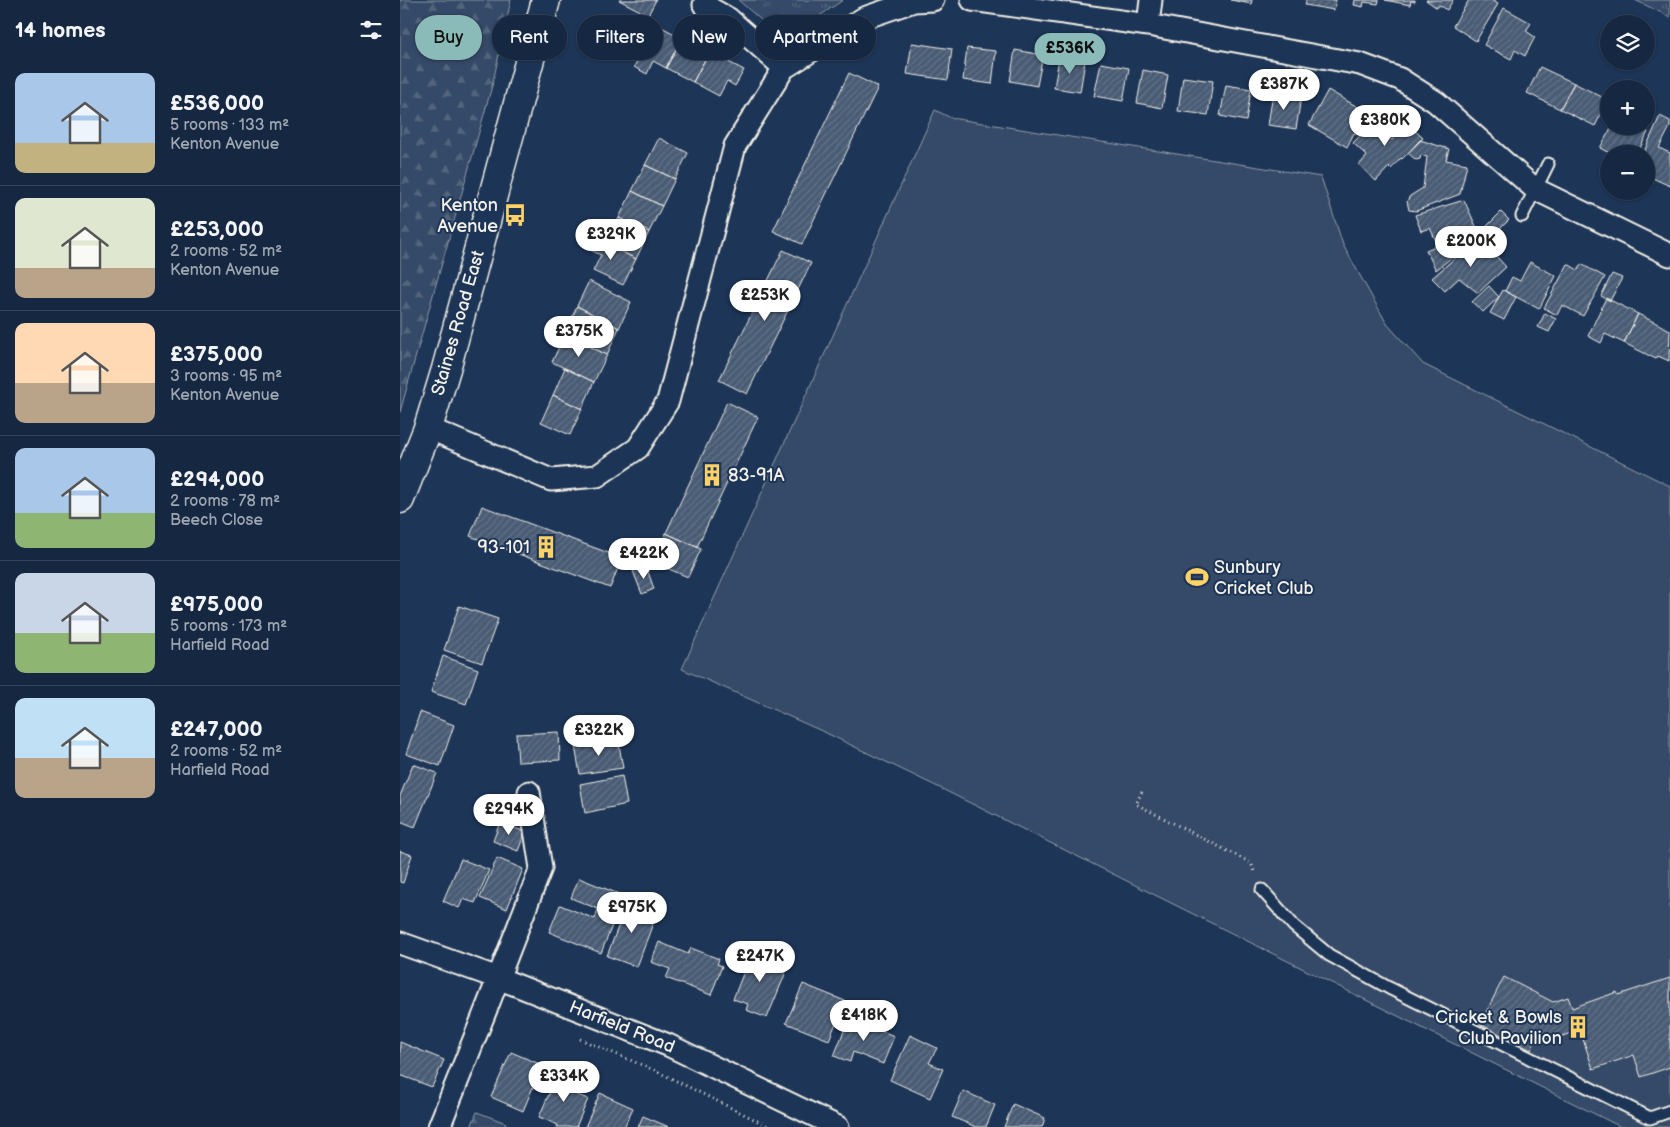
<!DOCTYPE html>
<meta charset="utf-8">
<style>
:root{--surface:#162841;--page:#1f3048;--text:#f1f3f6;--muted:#9ea6b1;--line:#35445a;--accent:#8bbbb9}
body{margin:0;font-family:"Balsamiq Sans",sans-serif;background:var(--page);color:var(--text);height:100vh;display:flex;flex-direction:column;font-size:19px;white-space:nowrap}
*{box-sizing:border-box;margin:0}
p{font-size:16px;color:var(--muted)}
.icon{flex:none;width:28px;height:28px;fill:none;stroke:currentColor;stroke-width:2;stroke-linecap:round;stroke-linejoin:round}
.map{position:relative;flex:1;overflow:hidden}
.side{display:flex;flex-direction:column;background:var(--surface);width:400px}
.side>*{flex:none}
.guide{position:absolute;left:15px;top:15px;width:475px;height:45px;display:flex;gap:10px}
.fabs{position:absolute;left:1200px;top:15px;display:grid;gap:10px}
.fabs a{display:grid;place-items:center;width:55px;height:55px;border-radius:50%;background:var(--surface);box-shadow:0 1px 4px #0004,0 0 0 1px var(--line);font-size:25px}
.price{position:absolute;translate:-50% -42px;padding:0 11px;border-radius:18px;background:#fff;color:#222;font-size:16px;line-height:32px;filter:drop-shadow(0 1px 2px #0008)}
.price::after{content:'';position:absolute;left:50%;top:30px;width:15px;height:11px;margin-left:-8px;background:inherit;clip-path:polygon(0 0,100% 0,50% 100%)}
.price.current{background:var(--accent);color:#111}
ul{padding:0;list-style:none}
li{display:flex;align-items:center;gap:15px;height:125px;padding:0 15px}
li+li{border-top:1px solid var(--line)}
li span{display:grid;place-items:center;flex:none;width:140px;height:100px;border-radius:10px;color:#555}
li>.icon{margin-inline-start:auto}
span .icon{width:60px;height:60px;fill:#fffc;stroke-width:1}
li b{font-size:21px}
h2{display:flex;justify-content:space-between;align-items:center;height:60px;padding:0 15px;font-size:21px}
.tag{padding:0 18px;border-radius:22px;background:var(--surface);box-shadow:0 1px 4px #0004,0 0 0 1px var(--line);font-size:18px;line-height:45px}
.tag.current{background:var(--accent);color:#111}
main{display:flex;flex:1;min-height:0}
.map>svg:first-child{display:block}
.grass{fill:url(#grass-tufts);stroke:#949ea8}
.forest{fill:url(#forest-firs);stroke:#949ea8}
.pitch{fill:#354a67;stroke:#949ea8}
.building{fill:url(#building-hatch);stroke:#f4f1e8}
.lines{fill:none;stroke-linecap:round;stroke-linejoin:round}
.service-casing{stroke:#f4f1e8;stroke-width:15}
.minor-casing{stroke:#f4f1e8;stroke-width:25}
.trunk-casing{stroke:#f4f1e8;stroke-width:31}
.path{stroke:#f4f1e8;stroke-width:3;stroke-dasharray:1 4;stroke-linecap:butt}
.service{stroke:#1d3557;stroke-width:11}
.minor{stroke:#1d3557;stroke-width:21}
.trunk{stroke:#1d3557;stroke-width:28}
.labels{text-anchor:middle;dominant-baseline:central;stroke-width:4;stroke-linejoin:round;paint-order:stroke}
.poi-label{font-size:18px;fill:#f4f1e8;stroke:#1d3557;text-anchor:end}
.street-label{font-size:18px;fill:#f4f1e8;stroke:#1d3557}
</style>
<main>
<section class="side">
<h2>14 homes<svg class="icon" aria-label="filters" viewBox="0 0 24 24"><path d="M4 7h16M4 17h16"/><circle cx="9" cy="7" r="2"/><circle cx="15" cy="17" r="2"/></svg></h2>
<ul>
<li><span style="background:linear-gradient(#a9c7e8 70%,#c2b280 0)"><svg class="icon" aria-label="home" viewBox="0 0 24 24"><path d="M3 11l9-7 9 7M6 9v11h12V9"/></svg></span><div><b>£536,000</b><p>5 rooms · 133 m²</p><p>Kenton Avenue</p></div></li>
<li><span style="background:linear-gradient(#dfe7d0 70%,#b9a48a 0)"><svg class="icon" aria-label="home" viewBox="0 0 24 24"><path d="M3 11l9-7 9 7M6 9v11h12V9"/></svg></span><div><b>£253,000</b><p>2 rooms · 52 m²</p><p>Kenton Avenue</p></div></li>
<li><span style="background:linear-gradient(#ffd9b3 60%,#b9a48a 0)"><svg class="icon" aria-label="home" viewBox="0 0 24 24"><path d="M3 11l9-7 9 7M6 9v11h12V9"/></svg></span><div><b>£375,000</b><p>3 rooms · 95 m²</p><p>Kenton Avenue</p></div></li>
<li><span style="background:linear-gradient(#a9c7e8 65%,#8fb573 0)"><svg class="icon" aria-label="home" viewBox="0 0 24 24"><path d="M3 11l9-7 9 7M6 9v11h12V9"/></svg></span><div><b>£294,000</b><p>2 rooms · 78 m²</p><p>Beech Close</p></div></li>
<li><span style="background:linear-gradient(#c9d6e8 60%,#8fb573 0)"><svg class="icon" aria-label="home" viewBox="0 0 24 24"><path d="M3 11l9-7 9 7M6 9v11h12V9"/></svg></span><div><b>£975,000</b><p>5 rooms · 173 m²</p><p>Harfield Road</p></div></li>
<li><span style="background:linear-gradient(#bfe0f5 60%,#b9a48a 0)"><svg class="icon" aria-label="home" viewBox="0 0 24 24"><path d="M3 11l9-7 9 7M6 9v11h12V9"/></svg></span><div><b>£247,000</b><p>2 rooms · 52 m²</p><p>Harfield Road</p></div></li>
</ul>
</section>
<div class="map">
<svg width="1270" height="1127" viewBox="0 0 1270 1127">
<defs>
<pattern id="grass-tufts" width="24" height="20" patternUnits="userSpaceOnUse" patternTransform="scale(1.25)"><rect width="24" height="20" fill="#354a67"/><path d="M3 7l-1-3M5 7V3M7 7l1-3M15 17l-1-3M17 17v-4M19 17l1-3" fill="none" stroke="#53657d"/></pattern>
<pattern id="forest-firs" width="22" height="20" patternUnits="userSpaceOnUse" patternTransform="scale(1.25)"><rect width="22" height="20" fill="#354a67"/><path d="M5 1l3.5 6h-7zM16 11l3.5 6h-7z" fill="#53657d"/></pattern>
<pattern id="building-hatch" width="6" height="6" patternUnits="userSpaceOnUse" patternTransform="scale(1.25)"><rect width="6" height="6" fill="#485b74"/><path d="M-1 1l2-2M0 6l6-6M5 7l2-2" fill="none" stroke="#637388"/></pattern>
</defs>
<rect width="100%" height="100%" fill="#1d3557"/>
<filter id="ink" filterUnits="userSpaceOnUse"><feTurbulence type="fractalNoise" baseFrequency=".02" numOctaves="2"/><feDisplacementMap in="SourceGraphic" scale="10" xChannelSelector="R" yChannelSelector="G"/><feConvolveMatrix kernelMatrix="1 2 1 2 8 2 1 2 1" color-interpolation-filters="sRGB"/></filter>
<g filter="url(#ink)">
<path class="grass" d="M 338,0 L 443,0 L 384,40 Z
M 1235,0 L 1270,0 L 1270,17 Z"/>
<path class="forest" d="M 0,0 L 111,0 L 92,86 L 0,412 Z
M 77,1112 L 106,1123 L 104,1127 L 71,1127 Z"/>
<path class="pitch" d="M 535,110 L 551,118 L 921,177 L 943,245 L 987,324 L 1023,364 L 1270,486 L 1270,1127 L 1221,1127 L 536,786 L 424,732 L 282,669 Z"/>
<path class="building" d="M 219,0 L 256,0 L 248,15 Z
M 831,0 L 852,0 L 851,4 Z
M 906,0 L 936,0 L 934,10 L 905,5 Z
M 955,0 L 979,0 L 978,4 L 964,2 L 963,7 L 954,5 Z
M 985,0 L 1015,0 L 1015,2 L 1011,1 L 1010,5 Z
M 1026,0 L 1053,0 L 1047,10 L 1039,5 L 1037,8 Z
M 1069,0 L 1091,0 L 1098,4 L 1076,41 L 1053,26 Z
M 1104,8 L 1131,23 L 1126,31 L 1135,37 L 1125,56 L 1115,50 L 1111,59 L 1084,45 Z
M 256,24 L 282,38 L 266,68 L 253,61 L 247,74 L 234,67 Z
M 282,38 L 309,52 L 293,82 L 266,68 Z
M 512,43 L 552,49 L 548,80 L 507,74 Z
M 567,48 L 596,51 L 592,84 L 563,80 Z
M 615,50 L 643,55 L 637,86 L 610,81 Z
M 309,52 L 344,70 L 335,86 L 327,81 L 319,96 L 293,82 Z
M 659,58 L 685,61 L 680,92 L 654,88 Z
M 701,63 L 729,68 L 723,101 L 694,96 Z
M 1140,67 L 1174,83 L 1160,109 L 1127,93 Z
M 743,70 L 768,75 L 762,108 L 737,103 Z
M 449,73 L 478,87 L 402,244 L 373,231 Z
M 783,77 L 813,81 L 808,115 L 778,111 Z
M 1174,83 L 1208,100 L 1195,126 L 1160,109 Z
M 826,85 L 851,89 L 846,121 L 820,116 Z
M 928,90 L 970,114 L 958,135 L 954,133 L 947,147 L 909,125 Z
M 873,93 L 901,97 L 896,129 L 868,125 Z
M 1260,116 L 1270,121 L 1270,127 L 1259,148 L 1270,153 L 1270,186 L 1246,175 L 1246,154 L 1243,154 Z
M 978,117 L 987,125 L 982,130 L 992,140 L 1007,123 L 1023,138 L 1002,159 L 1001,158 L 991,169 L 989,167 L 976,181 L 959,165 L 967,156 L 953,143 Z
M 1212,126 L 1237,126 L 1248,132 L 1237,154 L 1211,154 L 1200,148 Z
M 259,138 L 288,153 L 275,179 L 245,165 Z
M 1020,140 L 1049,149 L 1046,160 L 1067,164 L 1060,194 L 1016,211 L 1009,210 L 1007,201 L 1010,196 L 1023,188 L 1027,157 L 1021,155 L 1020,159 L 1016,160 L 1008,153 Z
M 245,165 L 275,179 L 262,206 L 232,191 Z
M 232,191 L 262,206 L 249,232 L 219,218 Z
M 1064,200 L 1080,235 L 1036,270 L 1026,250 L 1038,245 L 1030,228 L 1021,231 L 1015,215 Z
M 1101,212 L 1109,220 L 1091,237 L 1084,229 Z
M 219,218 L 249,232 L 236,259 L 206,244 Z
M 190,236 L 236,259 L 223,285 L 193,271 L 201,255 L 184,247 Z
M 1079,237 L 1106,267 L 1078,293 L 1059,278 L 1045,291 L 1032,278 Z
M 383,250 L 411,263 L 347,394 L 319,380 Z
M 1130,262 L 1156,276 L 1139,309 L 1105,291 L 1112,277 L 1120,281 Z
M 1168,264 L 1178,270 L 1181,264 L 1205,277 L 1183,316 L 1162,305 L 1157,315 L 1144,308 Z
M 1212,274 L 1222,278 L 1210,301 L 1201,296 Z
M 189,281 L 231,302 L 219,328 L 177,306 Z
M 1089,286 L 1099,297 L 1083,312 L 1072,302 Z
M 1103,290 L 1116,297 L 1104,320 L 1090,313 Z
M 1206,298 L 1238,314 L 1224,343 L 1205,334 L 1201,343 L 1188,336 Z
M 177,306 L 219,328 L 207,355 L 165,334 Z
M 1145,313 L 1156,319 L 1149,332 L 1138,327 Z
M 1238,314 L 1270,330 L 1269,361 L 1258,356 L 1256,359 L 1224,343 Z
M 165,334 L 207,355 L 194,382 L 152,362 Z
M 165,368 L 194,382 L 182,409 L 153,395 Z
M 153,395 L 182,409 L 170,435 L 141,422 Z
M 327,402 L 358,417 L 297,547 L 266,533 Z
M 82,506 L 222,558 L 210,588 L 70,536 Z
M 266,533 L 301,549 L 288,577 L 252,562 Z
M 246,566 L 254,589 L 242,594 L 233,571 Z
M 59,606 L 98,619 L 82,663 L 44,650 Z
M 43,656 L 78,669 L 66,704 L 31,692 Z
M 20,712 L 54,725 L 40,766 L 6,754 Z
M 159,732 L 160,760 L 118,762 L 116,734 Z
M 218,739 L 223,768 L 180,774 L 175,746 Z
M 13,764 L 37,773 L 15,827 L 0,821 L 0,796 Z
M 222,776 L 227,804 L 185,813 L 180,784 Z
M 100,822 L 125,832 L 118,851 L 93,841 Z
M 0,851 L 12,855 L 3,883 L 0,882 Z
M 97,858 L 123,869 L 107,909 L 80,898 Z
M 61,859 L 89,870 L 75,903 L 63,899 L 59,908 L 43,901 Z
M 179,878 L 224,896 L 201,953 L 149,932 L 160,905 L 195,919 L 198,909 L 171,898 Z
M 228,901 L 257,912 L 237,967 L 207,956 Z
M 259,942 L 288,954 L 291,948 L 319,959 L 317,964 L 322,966 L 311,995 L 266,978 L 270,969 L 251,962 Z
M 355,944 L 374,951 L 368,965 L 386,972 L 367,1018 L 346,1010 L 348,1004 L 333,999 Z
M 1104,977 L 1153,1002 L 1168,997 L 1172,1008 L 1217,992 L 1218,995 L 1270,978 L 1270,1067 L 1241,1077 L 1234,1055 L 1193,1069 L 1180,1030 L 1151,1040 L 1139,1034 L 1131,1050 L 1080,1024 Z
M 403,984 L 445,1001 L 429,1040 L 386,1023 Z
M 449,1018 L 494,1036 L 483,1064 L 453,1052 L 450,1062 L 434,1056 Z
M 510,1035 L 537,1048 L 529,1063 L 543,1069 L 530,1098 L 490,1080 Z
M 0,1042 L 44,1060 L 32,1087 L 0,1075 Z
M 111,1052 L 142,1065 L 123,1111 L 91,1097 Z
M 158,1073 L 180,1082 L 175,1094 L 188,1099 L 176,1127 L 157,1127 L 158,1125 L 139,1117 Z
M 563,1091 L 595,1105 L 586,1127 L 576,1127 L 552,1117 Z
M 200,1093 L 233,1108 L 224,1127 L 185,1127 Z
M 613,1104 L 645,1118 L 642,1127 L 604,1127 Z
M 243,1116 L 269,1127 L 238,1127 Z"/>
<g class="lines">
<defs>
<path id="service" d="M 1122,216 L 1148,164
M 862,890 L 894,926 L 929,955 L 989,988 L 1250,1118 L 1270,1111"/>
<path id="minor" d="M 306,0 L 304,5 L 329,19 L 384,68
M 572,0 L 748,25 L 960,64 L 1000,79 L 1036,102 L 1135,189 L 1270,255
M 748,25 L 751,0
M 28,428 L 151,480 L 197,476 L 238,448 L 268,401 L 335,146 L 384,68 L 464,18 L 514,1 L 533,0
M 0,943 L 98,978 L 268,1045 L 438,1127
M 39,1127 L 89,1002 L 141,868 L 129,792"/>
<path id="trunk" d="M 0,499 L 28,428 L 46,369 L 146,0"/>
</defs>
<use href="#service" class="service-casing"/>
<use href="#minor" class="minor-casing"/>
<use href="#trunk" class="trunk-casing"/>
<path class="path" d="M 742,792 L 736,804 L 851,863 L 855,873
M 180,1039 L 256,1071 L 370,1127"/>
<use href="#service" class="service"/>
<use href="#minor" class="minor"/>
<use href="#trunk" class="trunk"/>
</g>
</g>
<defs>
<symbol id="bus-bare" viewBox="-9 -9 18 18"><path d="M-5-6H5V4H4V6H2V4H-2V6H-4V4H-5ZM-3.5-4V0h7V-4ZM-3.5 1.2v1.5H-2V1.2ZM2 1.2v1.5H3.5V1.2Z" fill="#ffd166" stroke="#1d3557" stroke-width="2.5" paint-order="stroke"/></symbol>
<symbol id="building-bare" viewBox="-9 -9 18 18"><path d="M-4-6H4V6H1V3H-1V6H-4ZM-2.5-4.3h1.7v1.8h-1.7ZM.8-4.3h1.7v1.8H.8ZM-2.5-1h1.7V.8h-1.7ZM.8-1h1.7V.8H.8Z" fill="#ffd166" stroke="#1d3557" stroke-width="2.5" paint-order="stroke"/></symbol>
<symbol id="stadium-bare" viewBox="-9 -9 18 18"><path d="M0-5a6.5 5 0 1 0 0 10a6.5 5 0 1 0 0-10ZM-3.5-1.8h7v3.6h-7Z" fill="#ffd166" stroke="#1d3557" stroke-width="2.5" paint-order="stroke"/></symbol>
</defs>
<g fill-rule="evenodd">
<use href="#bus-bare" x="99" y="199" width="32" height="32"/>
<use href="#building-bare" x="296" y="459" width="32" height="32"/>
<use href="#building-bare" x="130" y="531" width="32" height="32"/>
<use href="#stadium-bare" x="781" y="561" width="32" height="32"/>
<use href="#building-bare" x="1162" y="1011" width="32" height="32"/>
</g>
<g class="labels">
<g class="poi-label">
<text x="98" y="205">Kenton<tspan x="98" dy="21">Avenue</tspan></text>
<text x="328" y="475" text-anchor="start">83-91A</text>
<text x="130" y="547">93-101</text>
<text x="814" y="567" text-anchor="start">Sunbury<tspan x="814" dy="21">Cricket Club</tspan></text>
<text x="1162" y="1017">Cricket &amp; Bowls<tspan x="1162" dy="21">Club Pavilion</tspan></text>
</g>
<g class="street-label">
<text transform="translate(58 323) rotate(-74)">Staines Road East</text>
<text transform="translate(222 1027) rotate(22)">Harfield Road</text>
</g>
</g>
</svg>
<div class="fabs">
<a><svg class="icon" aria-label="layers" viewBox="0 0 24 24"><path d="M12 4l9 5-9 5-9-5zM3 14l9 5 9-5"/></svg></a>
<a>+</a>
<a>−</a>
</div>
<b class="price current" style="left:670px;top:75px">£536K</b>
<b class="price" style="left:884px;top:111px">£387K</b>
<b class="price" style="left:985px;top:147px">£380K</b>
<b class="price" style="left:211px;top:261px">£329K</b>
<b class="price" style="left:1071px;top:268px">£200K</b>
<b class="price" style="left:365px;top:322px">£253K</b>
<b class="price" style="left:179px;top:358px">£375K</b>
<b class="price" style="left:244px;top:580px">£422K</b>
<b class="price" style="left:199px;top:757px">£322K</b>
<b class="price" style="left:109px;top:836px">£294K</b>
<b class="price" style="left:232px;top:934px">£975K</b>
<b class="price" style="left:360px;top:983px">£247K</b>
<b class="price" style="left:464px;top:1042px">£418K</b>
<b class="price" style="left:164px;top:1103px">£334K</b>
<div class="guide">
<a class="tag current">Buy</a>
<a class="tag">Rent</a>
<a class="tag">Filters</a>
<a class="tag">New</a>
<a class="tag">Apartment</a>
</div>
</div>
</main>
